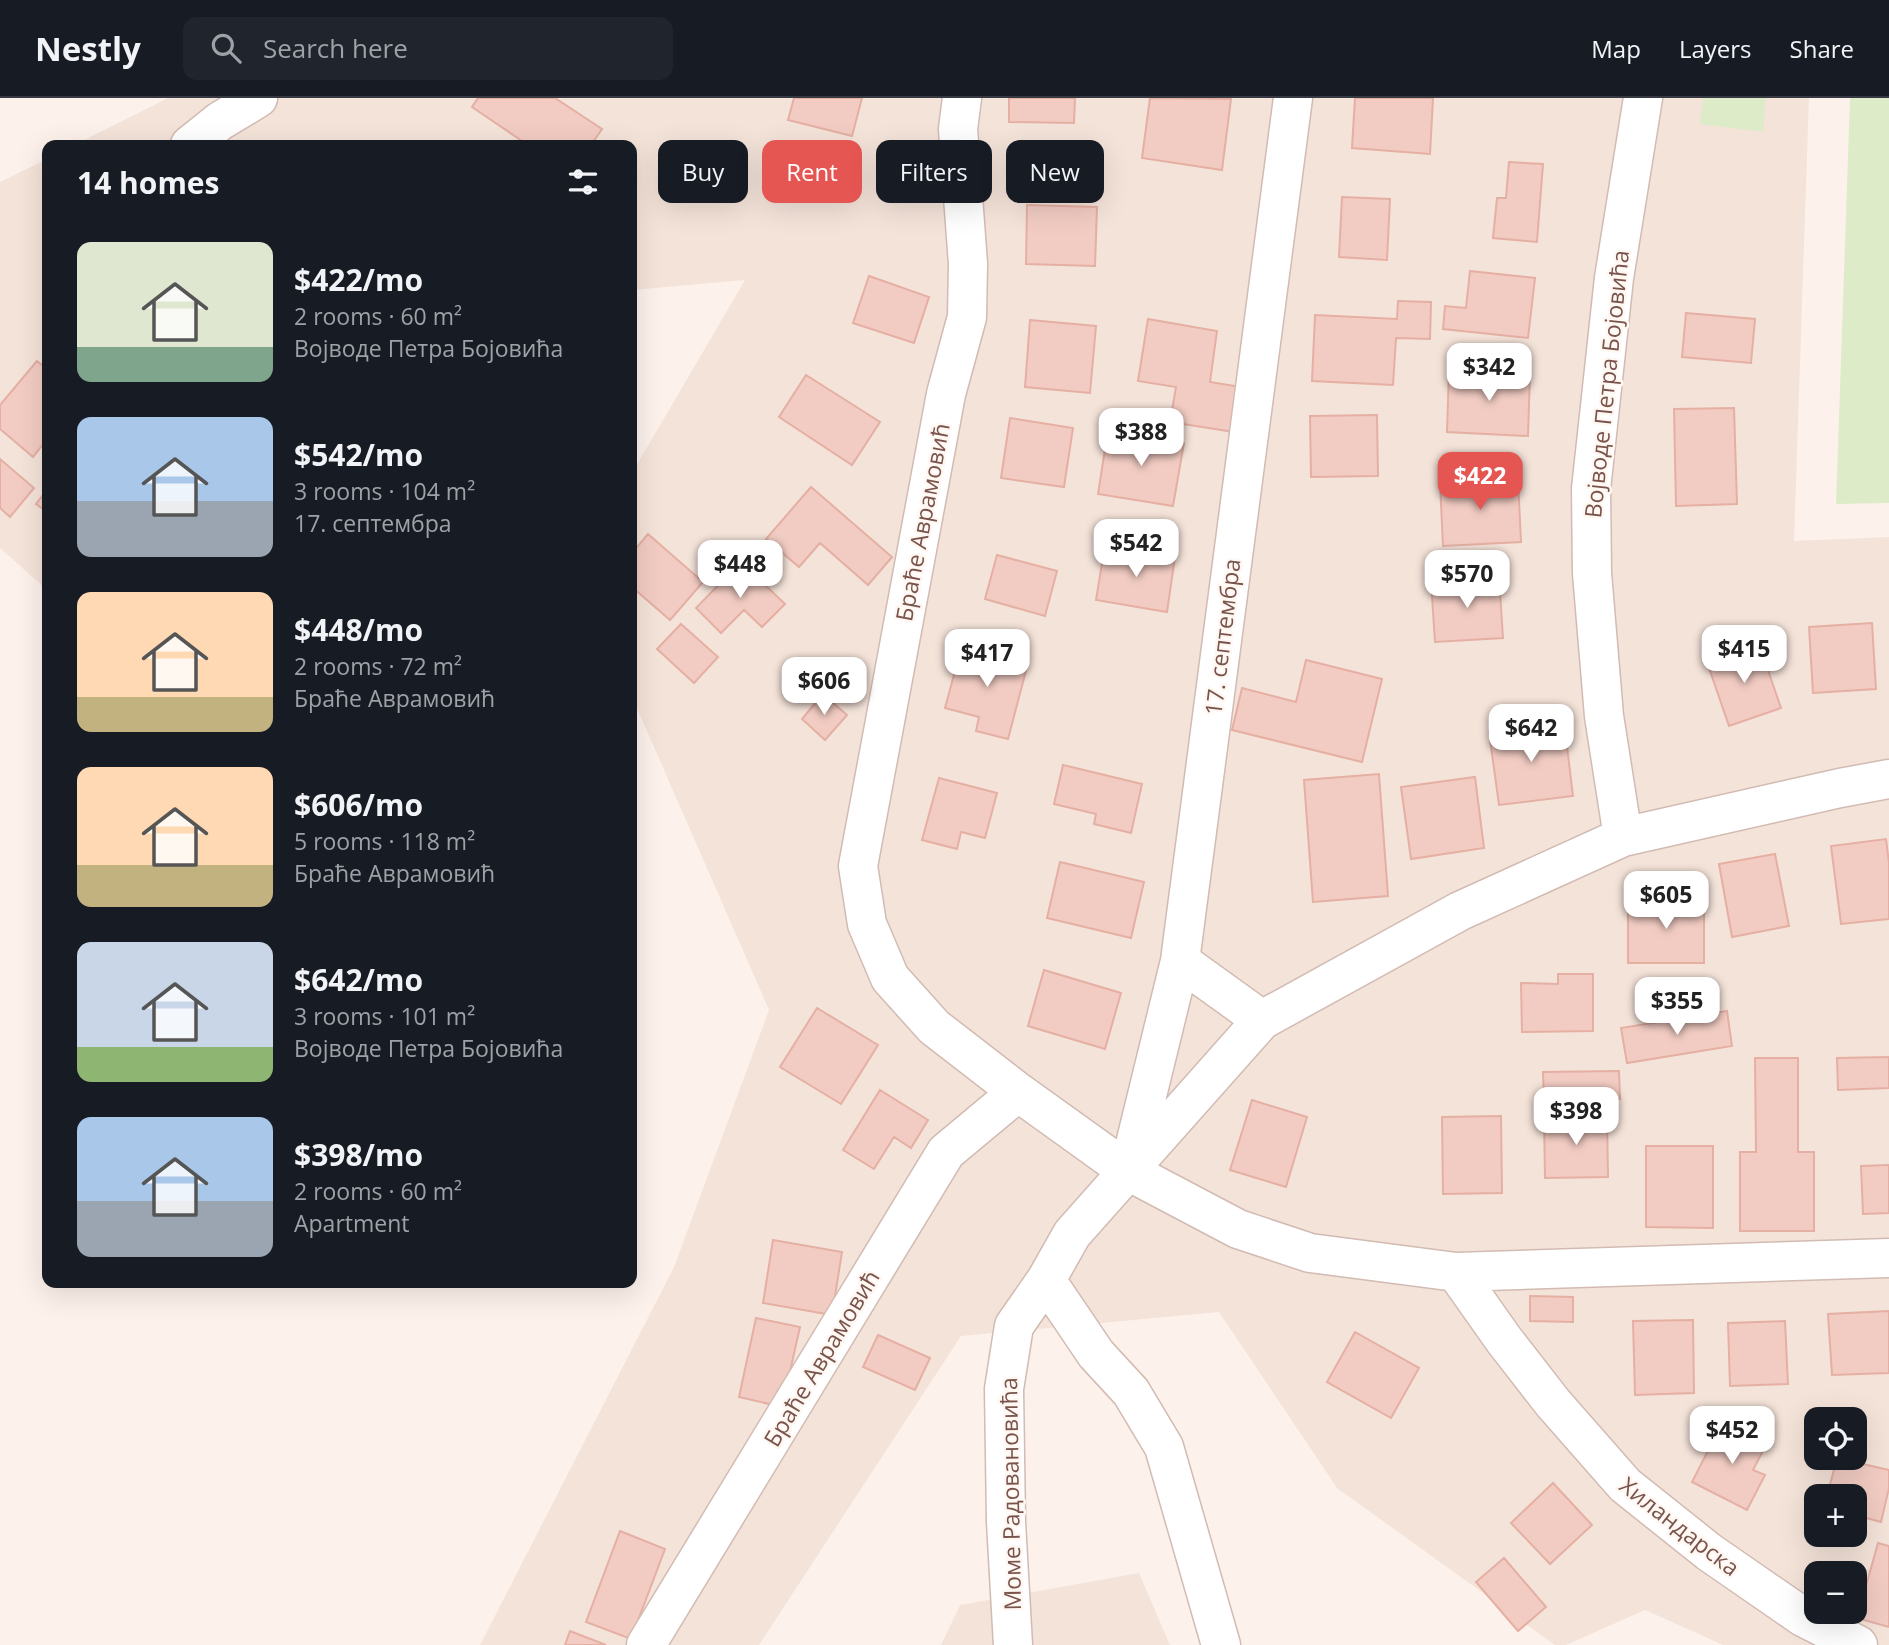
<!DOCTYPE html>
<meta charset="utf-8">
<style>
:root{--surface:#171b24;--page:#20242c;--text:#f1f3f6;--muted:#9ea1a6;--line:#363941;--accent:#e55652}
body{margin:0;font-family:"Open Sans",sans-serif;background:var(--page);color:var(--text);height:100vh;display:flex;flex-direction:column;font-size:26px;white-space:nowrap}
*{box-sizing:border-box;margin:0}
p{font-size:23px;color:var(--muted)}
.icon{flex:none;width:38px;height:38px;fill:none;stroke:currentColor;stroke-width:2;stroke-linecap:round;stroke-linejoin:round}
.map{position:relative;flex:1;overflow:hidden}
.panel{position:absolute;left:42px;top:42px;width:595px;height:1148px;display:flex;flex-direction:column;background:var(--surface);border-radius:14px;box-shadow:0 7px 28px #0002}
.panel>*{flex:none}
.top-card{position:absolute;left:658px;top:42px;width:665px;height:63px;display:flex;gap:14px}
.controls{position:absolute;left:1804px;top:1309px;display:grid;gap:14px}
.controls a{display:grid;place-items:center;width:63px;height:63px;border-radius:14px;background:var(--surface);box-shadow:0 7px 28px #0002;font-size:35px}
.price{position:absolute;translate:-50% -60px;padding:0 16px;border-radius:14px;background:#fff;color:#222;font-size:23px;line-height:46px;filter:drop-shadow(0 2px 4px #0008)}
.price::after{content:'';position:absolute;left:50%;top:42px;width:21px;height:16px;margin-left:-10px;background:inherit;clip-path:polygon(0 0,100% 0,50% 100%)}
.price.active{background:var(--accent);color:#fff}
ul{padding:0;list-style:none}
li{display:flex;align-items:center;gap:21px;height:175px;padding:0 35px}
li span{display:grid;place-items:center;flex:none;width:196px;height:140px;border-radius:14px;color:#555}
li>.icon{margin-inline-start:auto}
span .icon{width:84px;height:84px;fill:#fffc;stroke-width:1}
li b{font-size:30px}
h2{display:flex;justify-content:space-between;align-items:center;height:84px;padding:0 35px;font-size:30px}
.chip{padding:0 24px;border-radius:14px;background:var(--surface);box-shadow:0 7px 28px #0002;font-size:24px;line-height:63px}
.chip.active{background:var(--accent);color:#fff}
header{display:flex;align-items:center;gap:42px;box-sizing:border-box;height:98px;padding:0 35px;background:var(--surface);border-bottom:2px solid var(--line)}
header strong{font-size:33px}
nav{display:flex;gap:38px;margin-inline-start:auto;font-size:24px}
.search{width:490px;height:63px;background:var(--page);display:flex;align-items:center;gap:18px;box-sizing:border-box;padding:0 24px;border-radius:14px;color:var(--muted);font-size:26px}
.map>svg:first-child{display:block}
.residential{fill:#f4e3d9;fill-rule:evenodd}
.green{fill:#ddebc9}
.building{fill:#f2ccc3;stroke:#e5afa3;stroke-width:2}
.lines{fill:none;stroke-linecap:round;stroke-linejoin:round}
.minor-casing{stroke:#d2bbb2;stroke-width:41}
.minor{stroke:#fff;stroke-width:38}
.labels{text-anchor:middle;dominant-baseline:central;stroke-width:5;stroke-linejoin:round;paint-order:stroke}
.street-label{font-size:23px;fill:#79544d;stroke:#fff7f2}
</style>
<header>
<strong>Nestly</strong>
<div class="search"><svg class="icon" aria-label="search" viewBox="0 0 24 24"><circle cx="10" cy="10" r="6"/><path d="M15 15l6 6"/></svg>Search here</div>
<nav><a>Map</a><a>Layers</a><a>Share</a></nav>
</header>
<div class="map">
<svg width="1889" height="1547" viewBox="0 0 1889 1547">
<rect width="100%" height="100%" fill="#fdf2eb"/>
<path class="residential" d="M 168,0 L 1809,0 L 1794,443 L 1889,439 L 1889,1547 L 1723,1547 L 1645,1512 L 1566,1547 L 1555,1547 L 1337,1390 L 1219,1214 L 961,1238 L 759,1547 L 480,1547 L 674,1169 L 769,912 L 632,599 L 632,375 L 745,182 L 632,192 L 632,47 L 74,47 ZM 1816,1321 L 1855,1321 L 1855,1360 L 1816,1360 ZM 1816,1398 L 1855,1398 L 1855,1437 L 1816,1437 ZM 1816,1475 L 1855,1475 L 1855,1514 L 1816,1514 Z
M 47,61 L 47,492 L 0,450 L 0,84 Z
M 1139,1475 L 1170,1547 L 941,1547 L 960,1507 Z"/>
<path class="green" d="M 1703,0 L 1766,0 L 1763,34 L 1700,26 Z
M 1850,0 L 1889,0 L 1889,405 L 1836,406 Z"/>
<path class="building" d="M 478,0 L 555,0 L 602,31 L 591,47 L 528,47 L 472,9 Z
M 794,0 L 862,0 L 852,38 L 788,22 Z
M 1009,0 L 1075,0 L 1074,25 L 1009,24 Z
M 1150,0 L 1231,1 L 1222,72 L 1142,60 Z
M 1355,0 L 1433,0 L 1430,56 L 1352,50 Z
M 1509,64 L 1543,66 L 1537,144 L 1493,140 L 1497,100 L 1506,100 Z
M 1342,99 L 1390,101 L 1387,162 L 1339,159 Z
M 1027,107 L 1097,109 L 1095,168 L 1026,166 Z
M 1470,173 L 1535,180 L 1528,240 L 1443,231 L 1445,208 L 1466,210 Z
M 869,178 L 929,199 L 914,245 L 853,225 Z
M 1398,203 L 1431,204 L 1430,241 L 1396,240 L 1393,287 L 1312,283 L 1315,217 L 1397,221 Z
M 1686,215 L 1755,221 L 1751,265 L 1682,259 Z
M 1148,221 L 1217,233 L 1210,284 L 1241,289 L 1234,334 L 1170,324 L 1176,289 L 1138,283 Z
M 1030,222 L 1096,228 L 1090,295 L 1025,289 Z
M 37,263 L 47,271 L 47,341 L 33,359 L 0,331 L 0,307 Z
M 1449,273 L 1530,276 L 1528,338 L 1447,334 Z
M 806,277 L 880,324 L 852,367 L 779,319 Z
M 1734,310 L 1737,406 L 1676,408 L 1674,311 Z
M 1377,317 L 1378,378 L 1311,379 L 1310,318 Z
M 1010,320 L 1073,330 L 1064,389 L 1001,380 Z
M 1108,332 L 1184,345 L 1173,408 L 1098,396 Z
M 0,361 L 34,390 L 10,419 L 0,410 Z
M 1518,381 L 1521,444 L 1443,448 L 1440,384 Z
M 811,389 L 892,459 L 868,487 L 820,445 L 799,469 L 766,441 Z
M 47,392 L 47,414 L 36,406 Z
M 648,436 L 703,484 L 670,522 L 632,489 L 632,455 Z
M 1105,447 L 1175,459 L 1167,514 L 1096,502 Z
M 997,457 L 1057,473 L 1045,518 L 985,501 Z
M 741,464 L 785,506 L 762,529 L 744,512 L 721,535 L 696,510 Z
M 1499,479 L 1503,540 L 1435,544 L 1431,483 Z
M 1872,525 L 1876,591 L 1813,595 L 1809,529 Z
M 681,526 L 718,559 L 694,585 L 657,551 Z
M 1759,546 L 1781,610 L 1729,628 L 1707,564 Z
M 962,547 L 1028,565 L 1008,641 L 976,633 L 979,619 L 945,610 Z
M 1306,562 L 1382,581 L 1362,664 L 1232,632 L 1242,590 L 1296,604 Z
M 823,596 L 847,617 L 825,642 L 802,621 Z
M 1564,624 L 1573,698 L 1499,707 L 1489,634 Z
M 1063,667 L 1142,686 L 1131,735 L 1094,726 L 1096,716 L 1054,706 Z
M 1379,676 L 1388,798 L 1313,804 L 1304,682 Z
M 1475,679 L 1484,750 L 1411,761 L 1401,689 Z
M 939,680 L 997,695 L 985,740 L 961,734 L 957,751 L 922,742 Z
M 1886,741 L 1889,765 L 1889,821 L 1841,826 L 1831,748 Z
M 1775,756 L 1789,828 L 1732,839 L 1719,766 Z
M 1060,764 L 1144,784 L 1131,840 L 1047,820 Z
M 1628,801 L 1704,802 L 1704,865 L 1628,865 Z
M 1044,872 L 1121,895 L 1105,951 L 1028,928 Z
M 1558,876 L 1593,876 L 1593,933 L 1522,934 L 1521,885 L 1558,886 Z
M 817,910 L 878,947 L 841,1006 L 780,969 Z
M 1727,913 L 1732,948 L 1627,965 L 1621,930 Z
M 1889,959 L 1889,990 L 1838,992 L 1837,960 Z
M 1755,960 L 1798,960 L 1798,1054 L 1814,1054 L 1814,1133 L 1740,1133 L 1740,1054 L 1756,1054 Z
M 1619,973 L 1620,1001 L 1544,1002 L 1543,974 Z
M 880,992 L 928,1022 L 911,1050 L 894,1039 L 874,1071 L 843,1052 Z
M 1252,1002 L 1307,1019 L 1286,1089 L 1230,1072 Z
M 1501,1018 L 1502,1095 L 1443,1096 L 1442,1019 Z
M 1607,1018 L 1608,1079 L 1545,1080 L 1544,1019 Z
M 1646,1048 L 1713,1048 L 1713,1130 L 1646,1129 Z
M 1889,1067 L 1889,1115 L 1863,1116 L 1861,1068 Z
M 773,1142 L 842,1154 L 832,1217 L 763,1205 Z
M 1530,1198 L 1573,1199 L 1573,1224 L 1530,1223 Z
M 1889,1213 L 1889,1275 L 1832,1277 L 1828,1216 Z
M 756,1220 L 800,1229 L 782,1309 L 739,1299 Z
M 1693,1222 L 1694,1295 L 1635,1297 L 1633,1223 Z
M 1785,1223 L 1788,1286 L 1730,1288 L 1728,1225 Z
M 1355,1234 L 1419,1270 L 1391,1320 L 1327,1284 Z
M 878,1237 L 930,1260 L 915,1292 L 863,1269 Z
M 1723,1323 L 1767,1345 L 1753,1372 L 1765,1377 L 1747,1412 L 1692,1384 Z
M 1837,1360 L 1889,1372 L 1889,1390 L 1881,1424 L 1855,1417 L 1855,1398 L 1827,1398 Z
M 1553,1385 L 1592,1427 L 1550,1466 L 1511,1425 Z
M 620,1433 L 665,1451 L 631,1541 L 586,1524 Z
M 1878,1445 L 1889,1448 L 1889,1529 L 1857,1520 Z
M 1504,1460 L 1546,1509 L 1518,1533 L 1476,1484 Z
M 570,1533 L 606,1547 L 565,1547 Z"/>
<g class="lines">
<defs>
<path id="minor" d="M 962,0 L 958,31 L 968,166 L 967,219 L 946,296 L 858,768 L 867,826 L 890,880 L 934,929 L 1018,994 L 1128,1073 L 1238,1131 L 1310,1155 L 1456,1174 L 1889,1160
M 190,47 L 220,23 L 258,0
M 1623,739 L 1604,618 L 1592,475 L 1591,391 L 1614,180 L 1643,0
M 1180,863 L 1262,922
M 1130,1067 L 1180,863 L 1293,0
M 1456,1174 L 1504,1242 L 1553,1305 L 1625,1387 L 1709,1454 L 1803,1519 L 1858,1547
M 1046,1182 L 1096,1256 L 1131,1294 L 1164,1349 L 1221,1547
M 646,1547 L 946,1054 L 1018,994
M 1013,1547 L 1006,1424 L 1004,1291 L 1014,1228 L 1046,1182 L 1072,1136 L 1262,922 L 1460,813 L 1623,739 L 1840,690 L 1889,681"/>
</defs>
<use href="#minor" class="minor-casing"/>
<use href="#minor" class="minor"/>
</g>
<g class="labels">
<g class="street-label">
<text transform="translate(1606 286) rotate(-84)">Војводе Петра Бојовића</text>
<text transform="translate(922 424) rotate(-79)">Браће Аврамовић</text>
<text transform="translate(1222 539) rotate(-83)">17. септембра</text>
<text transform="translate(821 1260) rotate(-59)">Браће Аврамовић</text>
<text transform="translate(1010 1396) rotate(-91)">Моме Радовановића</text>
<text transform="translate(1680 1428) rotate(38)">Хиландарска</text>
</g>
</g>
</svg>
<div class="controls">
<a><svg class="icon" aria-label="locate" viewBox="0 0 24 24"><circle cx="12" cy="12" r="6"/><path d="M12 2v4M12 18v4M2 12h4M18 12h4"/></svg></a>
<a>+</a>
<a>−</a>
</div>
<b class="price" style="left:1489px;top:305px">$342</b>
<b class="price" style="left:1141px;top:370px">$388</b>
<b class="price active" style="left:1480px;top:414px">$422</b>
<b class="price" style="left:1136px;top:481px">$542</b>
<b class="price" style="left:740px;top:502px">$448</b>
<b class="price" style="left:1467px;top:512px">$570</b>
<b class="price" style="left:1744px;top:587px">$415</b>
<b class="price" style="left:987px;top:591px">$417</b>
<b class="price" style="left:824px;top:619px">$606</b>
<b class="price" style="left:1531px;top:666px">$642</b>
<b class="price" style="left:1666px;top:833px">$605</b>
<b class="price" style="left:1677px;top:939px">$355</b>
<b class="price" style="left:1576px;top:1049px">$398</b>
<b class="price" style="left:1732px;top:1368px">$452</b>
<div class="top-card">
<a class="chip">Buy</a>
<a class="chip active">Rent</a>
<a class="chip">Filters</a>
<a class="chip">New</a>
</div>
<section class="panel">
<h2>14 homes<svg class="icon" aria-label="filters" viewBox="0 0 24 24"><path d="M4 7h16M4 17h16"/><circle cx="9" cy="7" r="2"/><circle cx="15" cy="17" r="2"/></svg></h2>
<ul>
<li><span style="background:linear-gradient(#dfe7d0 75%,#7fa58c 0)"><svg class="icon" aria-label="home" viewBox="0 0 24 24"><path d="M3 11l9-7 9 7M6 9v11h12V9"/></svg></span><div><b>$422/mo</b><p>2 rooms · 60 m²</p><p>Војводе Петра Бојовића</p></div></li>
<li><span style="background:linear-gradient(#a9c7e8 60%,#9aa5b1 0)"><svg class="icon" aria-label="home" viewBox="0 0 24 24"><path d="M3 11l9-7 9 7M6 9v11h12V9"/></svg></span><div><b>$542/mo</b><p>3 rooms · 104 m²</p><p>17. септембра</p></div></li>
<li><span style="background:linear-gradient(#ffd9b3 75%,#c2b280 0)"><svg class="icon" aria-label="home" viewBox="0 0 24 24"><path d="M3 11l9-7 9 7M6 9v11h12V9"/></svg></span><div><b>$448/mo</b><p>2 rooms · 72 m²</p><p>Браће Аврамовић</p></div></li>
<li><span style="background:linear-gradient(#ffd9b3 70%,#c2b280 0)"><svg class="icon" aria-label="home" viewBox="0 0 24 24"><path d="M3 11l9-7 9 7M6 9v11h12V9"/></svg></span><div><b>$606/mo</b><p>5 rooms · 118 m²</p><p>Браће Аврамовић</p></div></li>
<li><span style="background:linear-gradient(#c9d6e8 75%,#8fb573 0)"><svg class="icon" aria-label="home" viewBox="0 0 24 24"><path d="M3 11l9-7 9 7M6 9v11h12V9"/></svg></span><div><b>$642/mo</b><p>3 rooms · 101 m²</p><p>Војводе Петра Бојовића</p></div></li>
<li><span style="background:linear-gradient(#a9c7e8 60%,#9aa5b1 0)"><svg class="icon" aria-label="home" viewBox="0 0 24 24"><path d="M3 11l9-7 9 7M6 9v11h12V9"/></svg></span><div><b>$398/mo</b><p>2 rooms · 60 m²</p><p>Apartment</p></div></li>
</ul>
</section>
</div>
